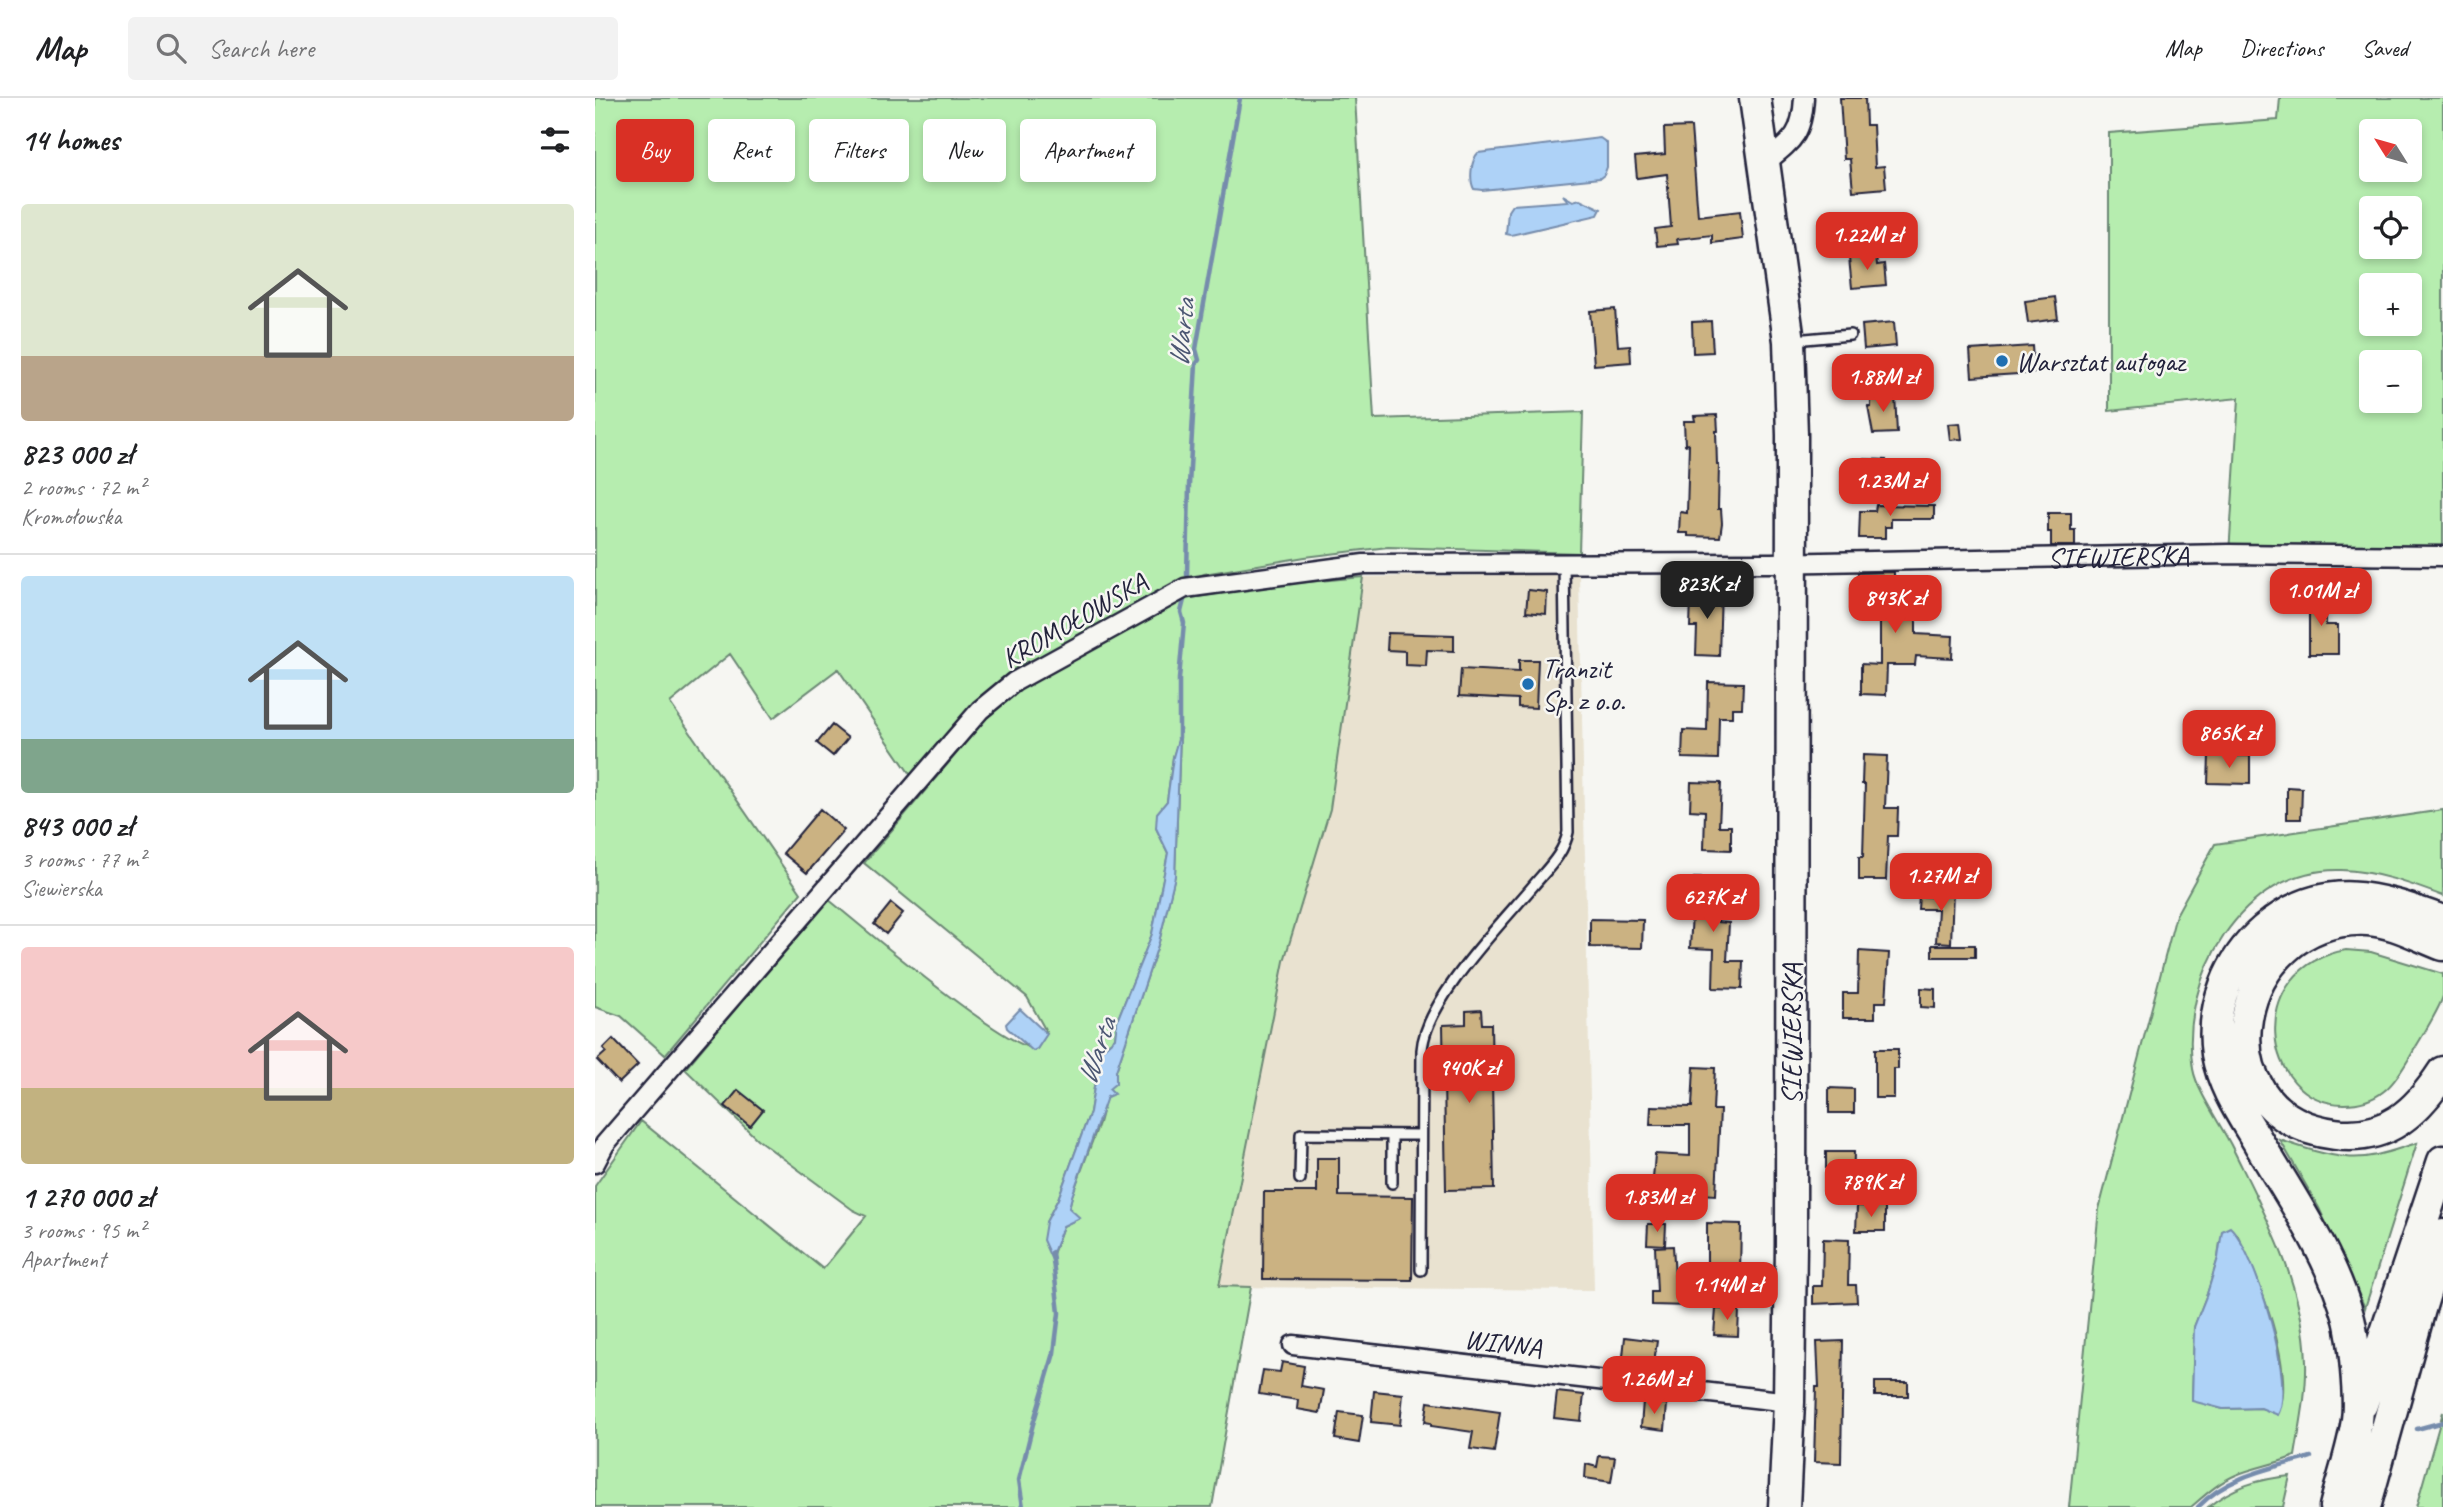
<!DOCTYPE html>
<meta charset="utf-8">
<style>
:root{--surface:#fff;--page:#f2f2f2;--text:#202124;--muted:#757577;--line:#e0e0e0;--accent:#d93025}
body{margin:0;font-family:Caveat,sans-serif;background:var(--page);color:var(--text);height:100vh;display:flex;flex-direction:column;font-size:26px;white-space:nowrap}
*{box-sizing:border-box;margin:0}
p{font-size:23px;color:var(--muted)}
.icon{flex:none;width:38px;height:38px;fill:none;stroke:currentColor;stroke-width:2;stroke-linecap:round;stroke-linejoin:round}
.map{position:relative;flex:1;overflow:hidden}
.sheet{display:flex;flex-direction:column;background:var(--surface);width:595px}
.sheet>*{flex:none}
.banner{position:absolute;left:21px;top:21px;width:665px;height:63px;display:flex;gap:14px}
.needle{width:46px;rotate:307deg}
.controls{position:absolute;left:1764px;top:21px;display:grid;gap:14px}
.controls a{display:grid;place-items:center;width:63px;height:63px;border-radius:7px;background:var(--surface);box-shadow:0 4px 10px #0003;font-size:35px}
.price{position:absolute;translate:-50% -60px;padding:0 16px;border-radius:14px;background:var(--accent);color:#fff;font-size:23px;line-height:46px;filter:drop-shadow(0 2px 4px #0008)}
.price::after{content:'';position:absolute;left:50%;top:42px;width:21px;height:16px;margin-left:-10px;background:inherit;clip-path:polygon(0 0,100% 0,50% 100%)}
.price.selected{background:#222;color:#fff}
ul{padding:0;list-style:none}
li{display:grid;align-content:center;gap:14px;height:371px;padding:0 21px}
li+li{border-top:2px solid var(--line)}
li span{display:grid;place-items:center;height:217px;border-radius:7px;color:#555}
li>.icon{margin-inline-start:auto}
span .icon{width:126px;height:126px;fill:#fffc;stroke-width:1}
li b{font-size:30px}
h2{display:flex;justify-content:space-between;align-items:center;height:84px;padding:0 21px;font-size:30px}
.pill{padding:0 24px;border-radius:7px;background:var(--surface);box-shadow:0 4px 10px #0003;font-size:24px;line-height:63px}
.pill.selected{background:var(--accent);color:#fff}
header{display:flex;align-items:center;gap:42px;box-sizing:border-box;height:98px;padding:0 35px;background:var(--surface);border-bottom:2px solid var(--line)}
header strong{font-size:33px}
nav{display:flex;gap:38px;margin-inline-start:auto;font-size:24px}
.search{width:490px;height:63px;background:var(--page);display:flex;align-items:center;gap:18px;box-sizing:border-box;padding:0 24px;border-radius:7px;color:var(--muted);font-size:26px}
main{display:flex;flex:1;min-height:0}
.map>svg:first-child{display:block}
.built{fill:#e9e2d0}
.green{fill:#b6edaf;stroke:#6c8875;stroke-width:2;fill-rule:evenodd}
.water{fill:#aed2f7;stroke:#768cac;stroke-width:2}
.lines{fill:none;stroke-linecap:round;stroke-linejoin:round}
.stream{stroke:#768cac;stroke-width:4.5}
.building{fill:#cbb282;stroke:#22223b;stroke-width:2}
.lane-casing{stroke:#22223b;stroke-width:14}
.street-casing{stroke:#22223b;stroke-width:23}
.primary-casing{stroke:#22223b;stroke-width:35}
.lane{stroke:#f6f6f2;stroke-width:9}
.street{stroke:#f6f6f2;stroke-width:18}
.primary{stroke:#f6f6f2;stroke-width:30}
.poi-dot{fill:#1f6fb2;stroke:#f6f6f2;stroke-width:2.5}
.labels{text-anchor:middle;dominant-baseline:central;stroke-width:5;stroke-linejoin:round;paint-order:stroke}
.poi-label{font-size:28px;fill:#22223b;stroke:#f6f6f2;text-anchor:start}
.street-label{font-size:28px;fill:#22223b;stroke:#f6f6f2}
.water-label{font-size:30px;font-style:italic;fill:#4c5773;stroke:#f6f6f2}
</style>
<header>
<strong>Map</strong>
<div class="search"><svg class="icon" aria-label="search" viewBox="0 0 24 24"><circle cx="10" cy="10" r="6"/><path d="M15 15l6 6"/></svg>Search here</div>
<nav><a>Map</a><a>Directions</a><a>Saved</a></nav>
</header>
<main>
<section class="sheet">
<h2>14 homes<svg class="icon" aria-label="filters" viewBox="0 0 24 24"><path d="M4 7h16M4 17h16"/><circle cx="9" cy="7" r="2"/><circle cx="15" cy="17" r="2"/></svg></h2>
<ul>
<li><span style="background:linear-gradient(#dfe7d0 70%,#b9a48a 0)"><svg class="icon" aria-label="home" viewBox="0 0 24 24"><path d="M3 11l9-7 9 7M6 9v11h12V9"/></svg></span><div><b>823 000 zł</b><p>2 rooms · 72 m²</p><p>Kromołowska</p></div></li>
<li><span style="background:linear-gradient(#bfe0f5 75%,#7fa58c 0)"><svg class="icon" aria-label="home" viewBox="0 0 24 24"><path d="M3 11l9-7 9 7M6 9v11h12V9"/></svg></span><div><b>843 000 zł</b><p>3 rooms · 77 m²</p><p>Siewierska</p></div></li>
<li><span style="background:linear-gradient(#f6c9c9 65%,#c2b280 0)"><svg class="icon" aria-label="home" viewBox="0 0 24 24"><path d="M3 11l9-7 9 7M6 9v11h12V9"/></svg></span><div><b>1 270 000 zł</b><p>3 rooms · 95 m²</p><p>Apartment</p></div></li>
</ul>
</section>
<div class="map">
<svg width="1848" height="1409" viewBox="0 0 1848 1409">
<rect width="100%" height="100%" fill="#f6f6f2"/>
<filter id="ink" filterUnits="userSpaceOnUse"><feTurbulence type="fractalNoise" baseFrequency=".0143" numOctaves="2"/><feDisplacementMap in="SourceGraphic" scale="14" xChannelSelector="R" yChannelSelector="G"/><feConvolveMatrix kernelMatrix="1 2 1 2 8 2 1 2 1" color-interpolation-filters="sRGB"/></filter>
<g filter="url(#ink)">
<path class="built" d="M 984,476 L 999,1192 L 624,1189 L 689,863 L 735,711 L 768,479 Z"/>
<path class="green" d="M 0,0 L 760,0 L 779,321 L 988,314 L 984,455 L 793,449 L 710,459 L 609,476 L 581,487 L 462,552 L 425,567 L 409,579 L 319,682 L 243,571 L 178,620 L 135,556 L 75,605 L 206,795 L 70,957 L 26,918 L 0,909 Z
M 1685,0 L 1848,0 L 1848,466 L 1634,456 L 1644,300 L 1514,313 L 1514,35 L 1683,22 ZM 1776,33 L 1815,33 L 1815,72 L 1776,72 ZM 1776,110 L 1815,110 L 1815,149 L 1776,149 ZM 1776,187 L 1815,187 L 1815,226 L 1776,226 ZM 1776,264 L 1815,264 L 1815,303 L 1776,303 Z
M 768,479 L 735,711 L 689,863 L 624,1188 L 656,1189 L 617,1409 L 0,1409 L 0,1088 L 46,1023 L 228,1171 L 271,1118 L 258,1112 L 162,1041 L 90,971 L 233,801 C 265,827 411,951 442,951 L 452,935 L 432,899 L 269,765 L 394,617 L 423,591 L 583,502 L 678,487 ZM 585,638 L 580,777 L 564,844 L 521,973 L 521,985 L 513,991 L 504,1025 L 477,1098 L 474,1110 L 484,1120 L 468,1128 L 457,1159 L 451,1124 L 463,1101 L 495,1014 L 505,953 L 520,940 L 522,923 L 557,836 L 573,755 L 561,730 L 572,703 L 578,659 Z
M 1848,712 L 1848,798 C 1816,786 1781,773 1746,772 C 1647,769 1583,882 1598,971 C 1602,994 1627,1028 1638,1051 C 1671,1118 1709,1187 1711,1264 C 1712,1295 1705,1327 1700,1358 C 1681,1366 1660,1369 1641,1377 C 1624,1384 1610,1397 1596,1409 L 1474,1409 L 1504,1111 L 1581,817 L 1620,746 ZM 1642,1136 C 1663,1177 1691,1250 1688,1296 C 1688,1302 1685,1310 1683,1316 L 1666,1310 L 1628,1311 L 1597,1302 L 1599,1229 L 1612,1196 L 1623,1160 L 1625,1144 Z
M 1751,852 L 1776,854 L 1848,876 C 1848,883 1848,891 1848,898 C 1844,913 1823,944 1815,959 C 1808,970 1800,985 1789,993 C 1778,1002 1763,1006 1749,1006 C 1665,1005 1649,870 1751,852 Z
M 1685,1042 C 1706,1049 1728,1057 1751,1059 C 1775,1062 1799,1052 1822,1045 L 1770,1210 L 1724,1110 Z
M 1848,1314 L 1848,1409 L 1821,1409 Z
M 1695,1378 L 1688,1409 L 1613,1409 C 1637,1389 1664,1381 1695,1378 Z"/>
<path class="water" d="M 1005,40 L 1012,45 L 1012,69 L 1009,77 L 1005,80 L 887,92 L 879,91 C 874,82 876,62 883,55 Z
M 968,97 L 978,103 L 985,101 L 1006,111 L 1003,117 L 916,137 L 911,136 L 913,113 L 917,107 L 973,103 Z
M 585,634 L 580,778 L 564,844 L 521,973 L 521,985 L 514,991 L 519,996 L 512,999 L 477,1098 L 474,1110 L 485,1120 L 468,1128 L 456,1160 L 448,1142 L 451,1124 L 463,1101 L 495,1014 L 505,953 L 520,940 L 522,923 L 557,836 L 573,755 L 561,730 L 562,715 L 572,703 L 578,659 Z
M 425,911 L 452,936 L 442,951 L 438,953 L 412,930 L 411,926 Z
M 1635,1129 C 1660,1152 1701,1287 1683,1317 L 1666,1310 L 1628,1311 L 1597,1303 L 1599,1229 L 1612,1196 L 1623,1160 L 1627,1133 Z"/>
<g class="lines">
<path class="stream" d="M 592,477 L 594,387 L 601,266 L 604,262 L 601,251 L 645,0
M 584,640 L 584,581 L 589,525 L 586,514 L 589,502
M 1822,1331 L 1848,1324
M 428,1409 L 424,1382 L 438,1326 L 459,1255 L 464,1215 L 457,1154
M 1603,1409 C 1632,1378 1677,1370 1716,1359"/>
</g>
<path class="building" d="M 1245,0 L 1270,0 L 1271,27 L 1278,27 L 1280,69 L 1289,68 L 1291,90 L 1258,93 L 1255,61 L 1249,61 Z
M 1096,29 L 1103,118 L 1145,113 L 1148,141 L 1117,145 L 1117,137 L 1082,141 L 1083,146 L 1062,148 L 1060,131 L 1076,129 L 1072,76 L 1042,80 L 1040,59 L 1070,56 L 1069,30 Z
M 1281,157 L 1282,167 L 1289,166 L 1291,187 L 1257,190 L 1254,160 Z
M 1460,199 L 1463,221 L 1433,225 L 1430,203 Z
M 1020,211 L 1023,248 L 1035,247 L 1036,264 L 999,267 L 995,213 Z
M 1116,223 L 1118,254 L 1098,255 L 1097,224 Z
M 1299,224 L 1301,248 L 1269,251 L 1267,227 Z
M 1437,248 L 1439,275 L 1377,279 L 1375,252 Z
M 1300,296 L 1302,335 L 1278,336 L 1273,309 L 1276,309 L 1276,297 Z
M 1122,317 L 1123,333 L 1121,333 L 1122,367 L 1124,367 L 1123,411 L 1126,411 L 1127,425 L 1125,439 L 1093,438 L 1093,435 L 1084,435 L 1085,414 L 1092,415 L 1094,346 L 1090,347 L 1089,323 L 1100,323 L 1099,318 Z
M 1365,325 L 1367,341 L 1355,342 L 1353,326 Z
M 1265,361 L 1291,362 L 1290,388 L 1264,387 Z
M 1281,407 L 1339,408 L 1339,421 L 1296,421 L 1296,429 L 1290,429 L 1290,440 L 1264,440 L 1265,413 L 1280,413 Z
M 1453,415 L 1476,415 L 1476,432 L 1480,432 L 1480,448 L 1456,448 L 1456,434 L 1453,434 Z
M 1299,474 L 1299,519 L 1321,519 L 1321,536 L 1358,538 L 1357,560 L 1321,558 L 1320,567 L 1292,567 L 1291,597 L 1266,596 L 1266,566 L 1285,567 L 1285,498 L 1263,498 L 1263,475 Z
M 1104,491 L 1126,492 L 1124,558 L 1101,557 L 1102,529 L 1095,529 L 1096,500 L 1104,500 Z
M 933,492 L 952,494 L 951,516 L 931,514 Z
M 1714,496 L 1731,496 L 1731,527 L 1743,527 L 1743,556 L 1714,556 Z
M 793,535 L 859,537 L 859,553 L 832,552 L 831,568 L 810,567 L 810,553 L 792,552 Z
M 924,562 L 943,562 L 941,610 L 923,609 L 923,601 L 864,598 L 866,571 L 924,574 Z
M 1113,584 L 1148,585 L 1147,610 L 1137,610 L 1137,619 L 1124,619 L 1123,661 L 1087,660 L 1088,632 L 1112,633 Z
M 237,627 L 253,640 L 238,658 L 222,645 Z
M 1268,657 L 1292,658 L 1290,710 L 1303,710 L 1302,738 L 1293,738 L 1291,782 L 1264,782 L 1264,759 L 1268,759 L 1270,686 L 1267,686 Z
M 1614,657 L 1655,658 L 1655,686 L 1613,685 Z
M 1096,684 L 1126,685 L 1124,728 L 1136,728 L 1136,752 L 1109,751 L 1110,713 L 1095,712 Z
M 1692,689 L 1707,690 L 1706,721 L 1692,721 Z
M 225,711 L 249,732 L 212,775 L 188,755 Z
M 1099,780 L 1123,781 L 1123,824 L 1134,825 L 1132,863 L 1148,863 L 1147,891 L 1118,890 L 1119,851 L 1095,850 Z
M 1339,792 L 1358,793 L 1356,845 L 1341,844 L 1343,811 L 1323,811 L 1324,798 L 1339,799 Z
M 296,805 L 308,815 L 291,836 L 279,826 Z
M 995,821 L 1048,822 L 1047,850 L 995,849 Z
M 1337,847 L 1380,847 L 1380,859 L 1337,859 Z
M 1264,853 L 1294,855 L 1291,904 L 1280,904 L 1280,920 L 1248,920 L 1248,895 L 1263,895 Z
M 1326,890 L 1340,891 L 1340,910 L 1326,909 Z
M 886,912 L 887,926 L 896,926 L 899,1091 L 851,1092 L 848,927 L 871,926 L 871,913 Z
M 18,941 L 43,967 L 24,985 L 2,962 L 11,954 L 8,951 Z
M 1280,951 L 1303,951 L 1303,971 L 1299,971 L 1299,1000 L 1280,1000 Z
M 1099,969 L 1120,970 L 1118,1012 L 1125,1012 L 1121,1097 L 1105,1096 L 1104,1112 L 1060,1110 L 1061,1093 L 1057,1093 L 1060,1056 L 1095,1058 L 1095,1027 L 1055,1027 L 1056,1008 L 1097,1009 Z
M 1234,990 L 1259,991 L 1259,1015 L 1234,1015 Z
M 143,992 L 168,1012 L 155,1028 L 130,1008 Z
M 1231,1054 L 1259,1054 L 1258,1085 L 1231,1085 Z
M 722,1060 L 744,1060 L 744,1098 L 818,1099 L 817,1182 L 668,1181 L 669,1094 L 722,1094 Z
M 1262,1108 L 1290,1108 L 1290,1133 L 1261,1133 Z
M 1112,1125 L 1146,1126 L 1145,1176 L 1112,1176 Z
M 1053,1126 L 1071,1126 L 1070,1147 L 1052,1146 Z
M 1228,1141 L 1254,1142 L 1253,1187 L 1261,1187 L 1262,1204 L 1218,1206 L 1218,1188 L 1227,1188 Z
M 1078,1148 L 1081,1195 L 1096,1195 L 1095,1208 L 1056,1207 L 1056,1194 L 1062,1194 L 1060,1149 Z
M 1121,1211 L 1144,1211 L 1143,1238 L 1119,1237 Z
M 1030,1239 L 1062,1243 L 1058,1272 L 1027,1268 Z
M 1248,1243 L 1246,1365 L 1219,1364 L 1221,1289 L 1224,1289 L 1222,1244 Z
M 687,1264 L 709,1268 L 706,1288 L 729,1292 L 725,1315 L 702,1311 L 703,1302 L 664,1296 L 668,1272 L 685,1274 Z
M 1280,1284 L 1313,1284 L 1313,1298 L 1280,1298 Z
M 779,1293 L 808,1296 L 805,1327 L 776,1324 Z
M 962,1294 L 989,1297 L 986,1323 L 959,1320 Z
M 1048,1303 L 1072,1306 L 1070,1332 L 1046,1329 Z
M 833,1304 L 905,1314 L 899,1354 L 875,1351 L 878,1334 L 836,1328 L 836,1325 L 830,1324 Z
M 744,1314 L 768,1317 L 764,1345 L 740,1341 Z
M 1004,1358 L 1020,1359 L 1016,1384 L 990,1380 L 991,1366 L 1002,1369 Z"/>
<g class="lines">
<defs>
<path id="lane" d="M 1199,242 L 1255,237
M 705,1081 L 706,1036 L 826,1037
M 797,1085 L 797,1037
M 826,1172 L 827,952 C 830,903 906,826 938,788 C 952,771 969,756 973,734 L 969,465"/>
<g id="street">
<path d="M 1170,65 C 1198,42 1207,37 1209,0"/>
<path id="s1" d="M 0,1065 L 10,1046 L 385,612 L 419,584 L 590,490 L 769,466 L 1175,465 L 1634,456 L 1848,458"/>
<path d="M 698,1247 L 1194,1304"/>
</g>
<path id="primary" d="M 1160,0 L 1194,243 L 1197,337 L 1196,1146 L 1194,1304 L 1189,1409
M 1848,847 C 1824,838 1798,823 1772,822 C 1638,816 1597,1017 1740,1036 C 1791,1043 1822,1014 1848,974
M 1767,1306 L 1848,1063
M 1740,1409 C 1747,1380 1758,1351 1762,1322 C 1765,1302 1759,1241 1754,1221 C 1737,1159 1698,1102 1665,1047 C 1648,1018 1628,990 1622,956 C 1615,910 1634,862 1669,832 C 1729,781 1782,799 1848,823
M 1770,1409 L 1825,1211 L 1848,1137"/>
</defs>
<use href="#lane" class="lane-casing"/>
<use href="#street" class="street-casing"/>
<use href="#primary" class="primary-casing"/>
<use href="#lane" class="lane"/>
<use href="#street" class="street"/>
<use href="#primary" class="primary"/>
</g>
</g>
<g class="poi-dot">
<circle cx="1407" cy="263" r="7"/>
<circle cx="933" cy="586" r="7"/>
</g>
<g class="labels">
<g class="poi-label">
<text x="1421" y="263">Warsztat autogaz</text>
<text x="947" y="570">Tranzit<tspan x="947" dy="32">Sp. z o.o.</tspan></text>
</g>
<g class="street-label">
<text stroke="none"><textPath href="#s1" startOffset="1769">SIEWIERSKA</textPath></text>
<text transform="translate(479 522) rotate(-30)">KROMOŁOWSKA</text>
<text transform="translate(1196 936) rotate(-90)">SIEWIERSKA</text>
<text transform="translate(908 1245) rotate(7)">WINNA</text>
</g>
<g class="water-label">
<text transform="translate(586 235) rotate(-84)">Warta</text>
<text transform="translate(501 953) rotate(-71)">Warta</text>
</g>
</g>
</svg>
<div class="controls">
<a><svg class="needle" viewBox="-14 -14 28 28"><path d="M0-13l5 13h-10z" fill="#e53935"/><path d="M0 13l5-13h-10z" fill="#757577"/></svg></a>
<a><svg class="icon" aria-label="locate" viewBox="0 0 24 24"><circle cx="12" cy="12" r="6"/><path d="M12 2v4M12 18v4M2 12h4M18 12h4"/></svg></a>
<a>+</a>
<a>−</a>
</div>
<b class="price" style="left:1272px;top:174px">1.22M zł</b>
<b class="price" style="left:1288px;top:316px">1.88M zł</b>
<b class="price" style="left:1295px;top:420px">1.23M zł</b>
<b class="price selected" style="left:1112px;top:523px">823K zł</b>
<b class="price" style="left:1726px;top:530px">1.01M zł</b>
<b class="price" style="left:1300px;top:537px">843K zł</b>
<b class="price" style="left:1634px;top:672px">865K zł</b>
<b class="price" style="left:1346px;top:815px">1.27M zł</b>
<b class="price" style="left:1118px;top:836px">627K zł</b>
<b class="price" style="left:874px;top:1007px">940K zł</b>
<b class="price" style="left:1276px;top:1121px">789K zł</b>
<b class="price" style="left:1062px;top:1136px">1.83M zł</b>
<b class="price" style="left:1132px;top:1224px">1.14M zł</b>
<b class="price" style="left:1059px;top:1318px">1.26M zł</b>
<div class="banner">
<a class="pill selected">Buy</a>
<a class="pill">Rent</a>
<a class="pill">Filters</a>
<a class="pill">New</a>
<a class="pill">Apartment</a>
</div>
</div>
</main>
